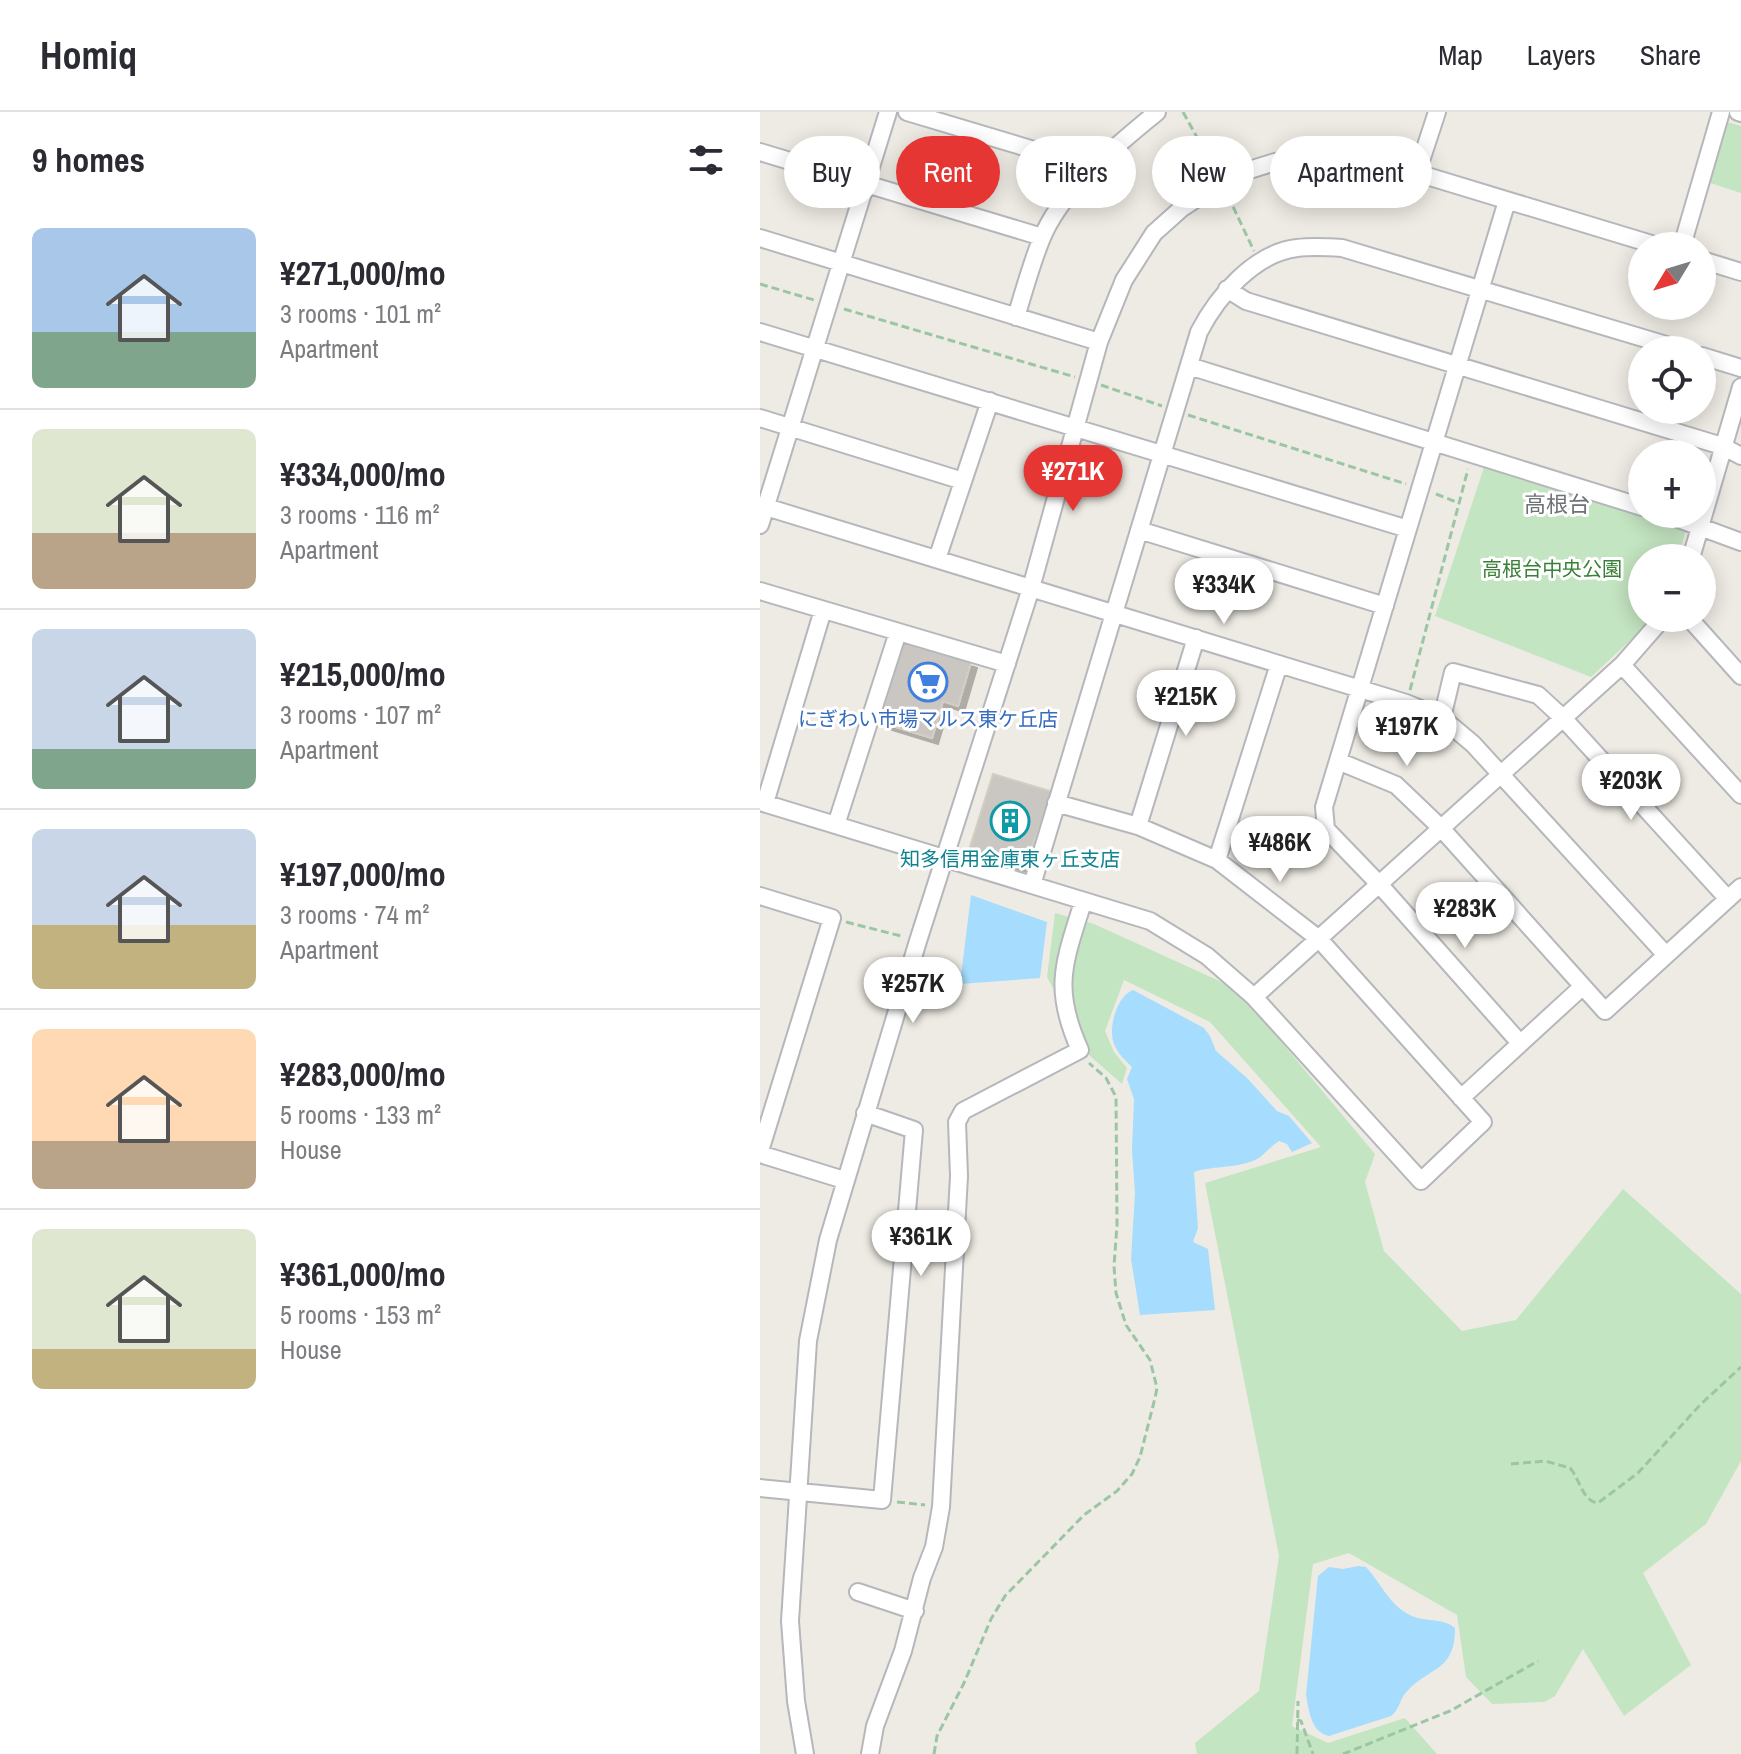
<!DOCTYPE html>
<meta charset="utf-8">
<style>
:root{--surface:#fff;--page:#f7f7f7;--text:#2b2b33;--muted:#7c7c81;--line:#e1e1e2;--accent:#e53634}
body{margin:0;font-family:"Archivo Narrow","Noto Sans JP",sans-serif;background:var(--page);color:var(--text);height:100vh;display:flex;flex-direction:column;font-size:30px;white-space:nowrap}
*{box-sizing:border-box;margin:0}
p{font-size:26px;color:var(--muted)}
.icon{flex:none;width:44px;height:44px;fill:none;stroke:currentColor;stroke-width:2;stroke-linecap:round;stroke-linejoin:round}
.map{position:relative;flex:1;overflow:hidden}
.panel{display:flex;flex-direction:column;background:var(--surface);width:760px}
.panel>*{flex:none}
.banner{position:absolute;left:24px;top:24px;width:760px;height:72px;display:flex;gap:16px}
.needle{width:52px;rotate:232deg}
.tools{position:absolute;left:868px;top:120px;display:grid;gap:16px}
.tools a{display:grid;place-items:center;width:88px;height:88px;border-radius:50%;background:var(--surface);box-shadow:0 4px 20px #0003;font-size:40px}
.price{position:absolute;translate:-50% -68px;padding:0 18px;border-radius:28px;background:#fff;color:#222;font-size:26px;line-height:52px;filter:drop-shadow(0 2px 4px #0008)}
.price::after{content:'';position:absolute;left:50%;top:48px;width:24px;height:18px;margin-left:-12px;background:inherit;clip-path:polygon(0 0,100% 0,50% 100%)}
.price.current{background:var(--accent);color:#fff}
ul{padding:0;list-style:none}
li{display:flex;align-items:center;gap:24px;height:200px;padding:0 32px}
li+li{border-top:2px solid var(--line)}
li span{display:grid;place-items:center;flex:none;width:224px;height:160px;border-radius:12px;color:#555}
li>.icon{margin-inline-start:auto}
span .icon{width:96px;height:96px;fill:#fffc;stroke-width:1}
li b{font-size:34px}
h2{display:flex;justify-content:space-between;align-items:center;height:96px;padding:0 32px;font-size:34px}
.tag{padding:0 28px;border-radius:36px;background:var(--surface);box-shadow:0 4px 20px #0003;font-size:28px;line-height:72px}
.tag.current{background:var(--accent);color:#fff}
header{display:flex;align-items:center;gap:48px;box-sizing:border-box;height:112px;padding:0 40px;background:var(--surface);border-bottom:2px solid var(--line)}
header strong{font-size:38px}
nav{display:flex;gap:44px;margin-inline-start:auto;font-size:28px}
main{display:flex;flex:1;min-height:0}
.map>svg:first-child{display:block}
.green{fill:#c4e5c1}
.water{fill:#a6dcfd}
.building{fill:#cac6c1;stroke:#d3cdc3;stroke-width:2;filter:url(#shadow)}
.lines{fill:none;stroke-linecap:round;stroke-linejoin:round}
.minor-casing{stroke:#b5b7bb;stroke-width:20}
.path{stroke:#9bc6a4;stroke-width:3;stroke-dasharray:8 4;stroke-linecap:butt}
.minor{stroke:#fff;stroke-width:16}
.labels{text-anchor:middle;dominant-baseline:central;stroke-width:6;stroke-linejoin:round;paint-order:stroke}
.park-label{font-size:20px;fill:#388136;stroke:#fff}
.shop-label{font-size:20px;fill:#366cbe;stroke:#fff}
.culture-label{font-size:20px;fill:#0d838f;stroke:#fff}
.neighbourhood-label{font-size:22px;fill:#6d7276;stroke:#fff}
</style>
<header>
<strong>Homiq</strong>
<nav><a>Map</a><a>Layers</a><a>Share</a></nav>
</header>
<main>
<section class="panel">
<h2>9 homes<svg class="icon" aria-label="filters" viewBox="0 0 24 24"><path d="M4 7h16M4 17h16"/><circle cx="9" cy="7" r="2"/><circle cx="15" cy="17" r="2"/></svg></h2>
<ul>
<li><span style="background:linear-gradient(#a9c7e8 65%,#7fa58c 0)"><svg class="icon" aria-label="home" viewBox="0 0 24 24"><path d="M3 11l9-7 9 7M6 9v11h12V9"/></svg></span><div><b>¥271,000/mo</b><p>3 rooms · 101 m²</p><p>Apartment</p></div></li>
<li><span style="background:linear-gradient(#dfe7d0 65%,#b9a48a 0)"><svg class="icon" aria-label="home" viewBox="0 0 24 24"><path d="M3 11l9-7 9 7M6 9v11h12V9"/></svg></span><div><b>¥334,000/mo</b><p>3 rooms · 116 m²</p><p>Apartment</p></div></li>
<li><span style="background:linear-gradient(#c9d6e8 75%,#7fa58c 0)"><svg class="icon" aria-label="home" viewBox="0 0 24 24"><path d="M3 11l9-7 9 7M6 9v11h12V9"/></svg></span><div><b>¥215,000/mo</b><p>3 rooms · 107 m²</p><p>Apartment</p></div></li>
<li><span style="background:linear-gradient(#c9d6e8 60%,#c2b280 0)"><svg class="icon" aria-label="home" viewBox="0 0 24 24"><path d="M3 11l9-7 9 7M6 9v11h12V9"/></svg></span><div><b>¥197,000/mo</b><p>3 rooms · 74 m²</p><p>Apartment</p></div></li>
<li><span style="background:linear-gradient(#ffd9b3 70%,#b9a48a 0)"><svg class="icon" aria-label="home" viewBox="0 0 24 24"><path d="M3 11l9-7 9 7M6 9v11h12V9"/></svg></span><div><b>¥283,000/mo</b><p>5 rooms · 133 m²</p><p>House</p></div></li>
<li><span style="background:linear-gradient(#dfe7d0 75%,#c2b280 0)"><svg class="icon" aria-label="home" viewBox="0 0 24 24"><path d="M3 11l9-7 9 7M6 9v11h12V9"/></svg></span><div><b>¥361,000/mo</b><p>5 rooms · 153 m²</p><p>House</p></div></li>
</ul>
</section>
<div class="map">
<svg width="981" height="1642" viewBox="0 0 981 1642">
<defs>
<filter id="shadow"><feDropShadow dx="6" dy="6" stdDeviation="0" flood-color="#0004"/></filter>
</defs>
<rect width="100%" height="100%" fill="#eeebe4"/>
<path class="green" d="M 967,10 L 981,14 L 981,81 L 947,70 Z
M 728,343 L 882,402 L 910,402 L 929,408 L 918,446 L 882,446 L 882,506 L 893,507 L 831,565 L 675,504 Z
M 295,801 L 334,812 L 477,877 L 615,1042 L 605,1070 L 624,1139 L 702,1219 L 756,1208 L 863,1077 L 981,1182 L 981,1349 L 946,1412 L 883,1461 L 931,1553 L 864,1604 L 823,1537 L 795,1584 L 784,1590 L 732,1592 L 706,1565 L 697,1503 L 589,1441 L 553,1452 L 532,1614 L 568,1631 L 645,1606 L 677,1642 L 437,1642 L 435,1631 L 499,1579 L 519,1444 L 445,1071 L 561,1035 L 450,910 L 364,868 L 345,919 L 354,940 L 367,956 L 362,972 L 330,944 L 287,865 Z"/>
<path class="water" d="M 211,783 L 287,810 L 280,866 L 200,872 Z
M 373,878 L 444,916 L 450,924 L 456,939 L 487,966 L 517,999 L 529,1004 L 552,1031 L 532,1040 L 527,1032 L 519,1029 C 511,1034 506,1041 499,1046 C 479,1057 455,1053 434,1060 L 438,1116 L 433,1130 L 448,1137 L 455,1198 L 380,1203 L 371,1147 L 375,1081 L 372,1038 L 374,987 L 367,967 L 372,955 C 364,947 356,940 353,929 C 349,913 357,884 373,878 Z
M 598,1454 L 606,1455 C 620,1470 629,1492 648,1502 C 663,1511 683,1505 695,1516 C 695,1562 667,1554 644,1583 C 639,1590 639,1598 631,1604 L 569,1624 C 551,1620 549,1599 546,1583 L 558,1464 L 569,1455 L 583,1457 Z"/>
<path class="building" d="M 143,530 L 211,550 L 198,594 L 183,589 L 172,626 L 120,610 Z
M 233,662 L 293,680 L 264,755 L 209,738 Z"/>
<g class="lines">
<defs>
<path id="minor" d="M 147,0 L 331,55
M 978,0 L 981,1
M 0,40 L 282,125
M 657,61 L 677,0
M 747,89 L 564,695 L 566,717 L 619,772 L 760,931
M 0,126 L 339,230
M 922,134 L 961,0
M 942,148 L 981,160
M 467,177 L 486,189 L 962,334 L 981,344
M 256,205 C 264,179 271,153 281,128 C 302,76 355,35 397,0
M 0,220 L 648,417
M 942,244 L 981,256
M 429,254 L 882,395
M 0,306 L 203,369
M 6,395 L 646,591 L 682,606 L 713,632 L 906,843
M 905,402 L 981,430
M 0,413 L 128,0
M 379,418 L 625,494
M 931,446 L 981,275
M 177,447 L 230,289
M 0,479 L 247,552
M 929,506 L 981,564
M 862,553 L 981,683
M 682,606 L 693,560 L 778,583 L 803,606 L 968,787
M 578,649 L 636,673 L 681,716 L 845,899 L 981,775
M 0,690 L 390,809 L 447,844 L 494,885 L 661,1069 L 723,1010 L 559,827 L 457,748 L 378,714 L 296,691
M 5,691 L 63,498
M 76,713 L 138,520
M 378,714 L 436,526
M 457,748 L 519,552
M 272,773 L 439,220 C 457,185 494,141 537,136 C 552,134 568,135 582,136 L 923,238
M 0,784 L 72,806 L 0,1039
M 494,885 L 862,553 L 903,506
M 701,986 L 822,875
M 0,1042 L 84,1068
M 0,1376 L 122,1388 L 154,1018 L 105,1001
M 98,1480 L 155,1499
M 45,1642 L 36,1589 L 30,1509 L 48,1229 L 68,1128 L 158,829 L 271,476 L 339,230 L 364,168 L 394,121 L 422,96 L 462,70 L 483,60 L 515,50 L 549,46 L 587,46 L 657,61 L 898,134
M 110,1642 L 115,1614 L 143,1539 L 162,1466 L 174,1435 L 181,1395 L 199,1064 L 197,1010 L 203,999 L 320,938 C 292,876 304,851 323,790"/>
</defs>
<use href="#minor" class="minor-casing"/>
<path class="path" d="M 423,0 L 454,56
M 468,84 L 494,139
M 0,172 L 54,188
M 84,197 L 315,265
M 341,273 L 402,294
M 428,303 L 646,372
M 676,382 L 699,391
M 650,578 L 708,357
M 86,810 L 141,824
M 751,1352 L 785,1349 L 810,1356 C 820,1367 822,1389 838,1391 L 878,1361 L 940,1293 L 981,1255
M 137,1390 L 165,1393
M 537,1608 L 541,1609 L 553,1642
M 174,1642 L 177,1624 L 204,1571 L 231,1507 L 245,1484 L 324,1403 L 357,1379 L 372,1362 L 380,1345 L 395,1286 L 397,1276 L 390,1248 L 366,1213 L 356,1181 L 354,1154 L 357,1113 L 356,985 L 346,966 L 329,951
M 537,1642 L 538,1589
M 583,1642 L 690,1599 L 778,1549"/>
<use href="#minor" class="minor"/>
</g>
<defs>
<symbol id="supermarket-ring" viewBox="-11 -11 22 22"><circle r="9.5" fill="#fff" stroke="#3f7fe0" stroke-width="1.5"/><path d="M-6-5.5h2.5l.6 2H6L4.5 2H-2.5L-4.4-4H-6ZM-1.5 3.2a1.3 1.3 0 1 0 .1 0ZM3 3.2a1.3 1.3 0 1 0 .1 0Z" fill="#3f7fe0"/></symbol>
<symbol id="building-ring" viewBox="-11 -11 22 22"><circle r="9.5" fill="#fff" stroke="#0f9aa8" stroke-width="1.5"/><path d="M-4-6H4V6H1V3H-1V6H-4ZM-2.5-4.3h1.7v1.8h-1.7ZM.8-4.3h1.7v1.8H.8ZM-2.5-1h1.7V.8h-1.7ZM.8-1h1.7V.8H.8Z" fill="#0f9aa8"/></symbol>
</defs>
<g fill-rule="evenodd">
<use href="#supermarket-ring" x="146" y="548" width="44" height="44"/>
<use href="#building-ring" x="228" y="687" width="44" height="44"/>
</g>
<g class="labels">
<g class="park-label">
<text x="792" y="456">高根台中央公園</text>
</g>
<g class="shop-label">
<text x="168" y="606">にぎわい市場マルス東ケ丘店</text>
</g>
<g class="culture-label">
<text x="250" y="746">知多信用金庫東ヶ丘支店</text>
</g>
<g class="neighbourhood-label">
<text x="797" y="392">高根台</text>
</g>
</g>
</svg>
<div class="tools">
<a><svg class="needle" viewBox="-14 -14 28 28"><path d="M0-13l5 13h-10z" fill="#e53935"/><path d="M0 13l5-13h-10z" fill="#7c7c81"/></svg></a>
<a><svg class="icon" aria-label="locate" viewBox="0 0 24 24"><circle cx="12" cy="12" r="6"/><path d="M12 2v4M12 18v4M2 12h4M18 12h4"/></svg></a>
<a>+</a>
<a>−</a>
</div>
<b class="price current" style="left:313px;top:401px">¥271K</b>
<b class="price" style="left:464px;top:514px">¥334K</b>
<b class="price" style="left:426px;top:626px">¥215K</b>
<b class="price" style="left:647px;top:656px">¥197K</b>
<b class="price" style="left:871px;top:710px">¥203K</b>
<b class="price" style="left:520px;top:772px">¥486K</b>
<b class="price" style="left:705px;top:838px">¥283K</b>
<b class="price" style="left:153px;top:913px">¥257K</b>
<b class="price" style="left:161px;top:1166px">¥361K</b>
<div class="banner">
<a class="tag">Buy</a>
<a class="tag current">Rent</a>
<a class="tag">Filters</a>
<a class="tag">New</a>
<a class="tag">Apartment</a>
</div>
</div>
</main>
